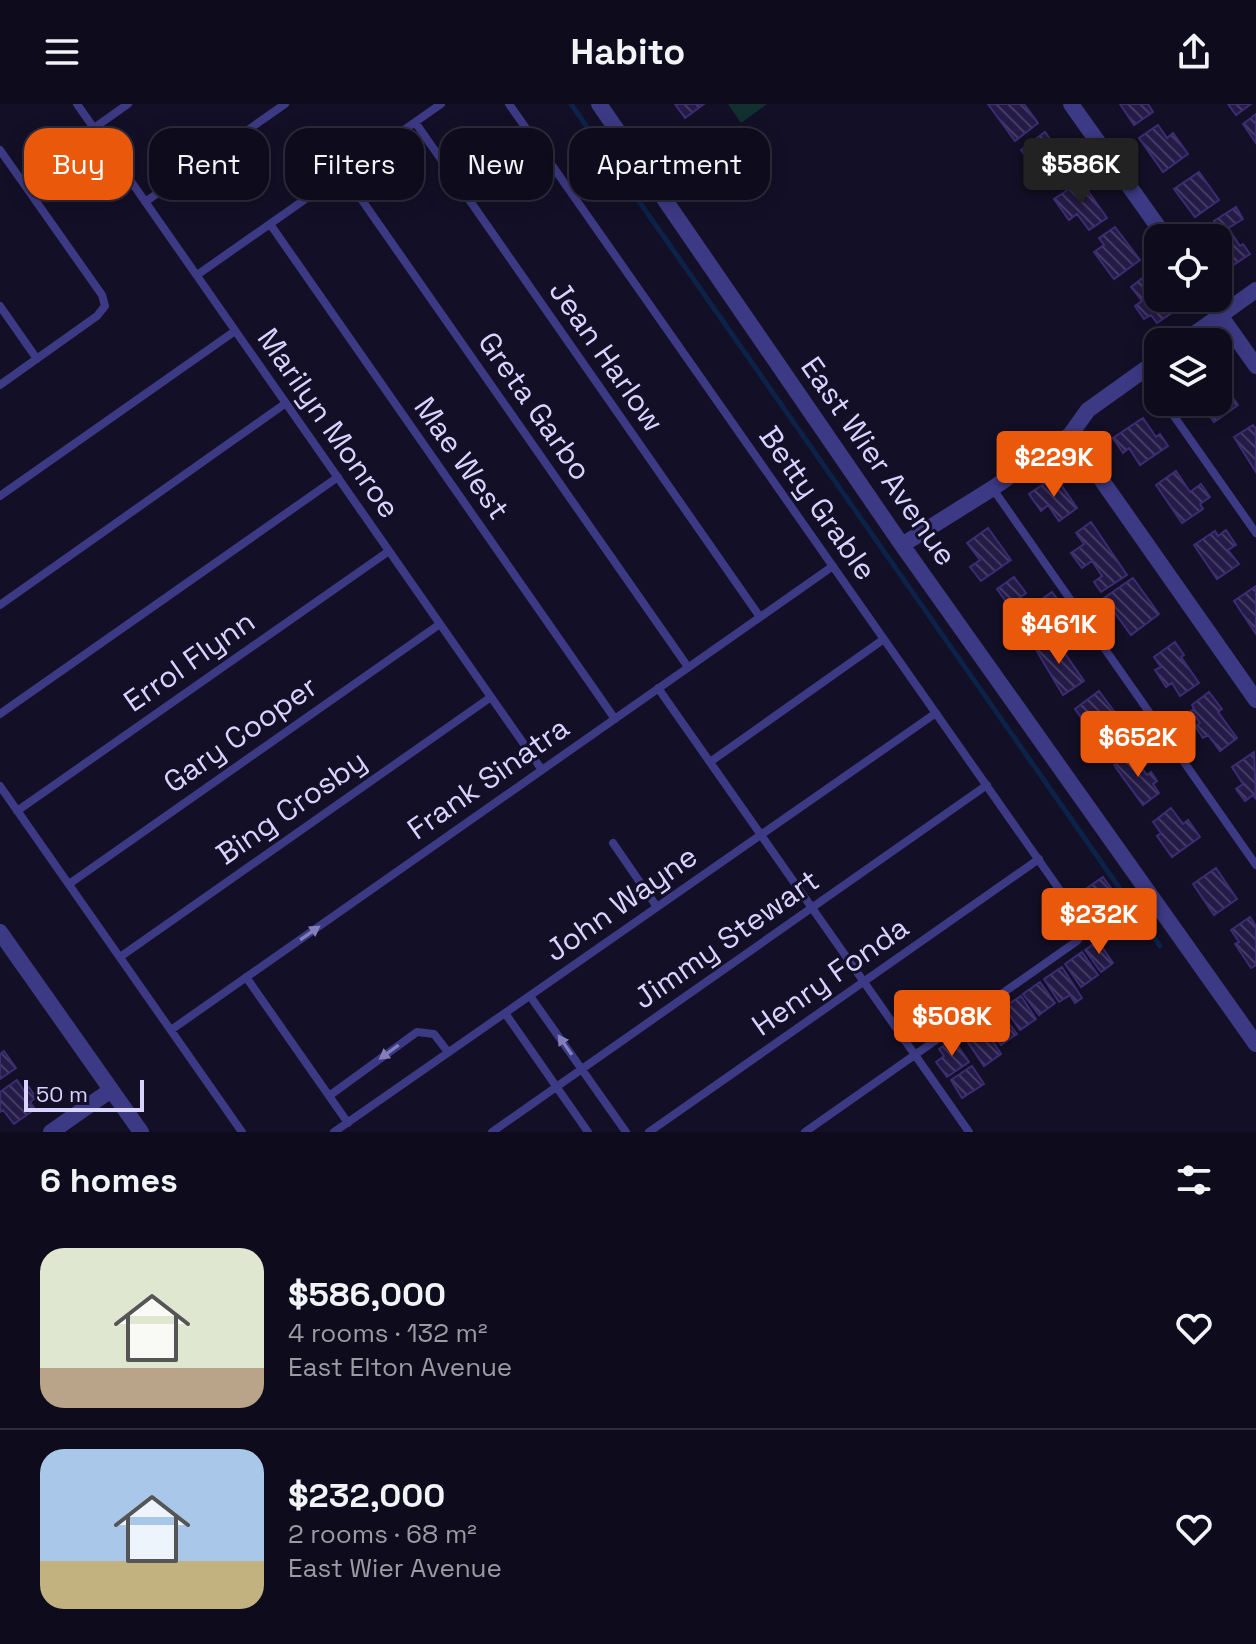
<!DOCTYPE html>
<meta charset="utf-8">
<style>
:root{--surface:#0e0b1c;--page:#1c1929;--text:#f1f3f6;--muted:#9b9ba3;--line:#2e2b3b;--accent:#ea580c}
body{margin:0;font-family:"Space Grotesk",sans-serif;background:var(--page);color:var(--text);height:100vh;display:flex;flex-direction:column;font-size:30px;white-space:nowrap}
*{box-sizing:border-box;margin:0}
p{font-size:26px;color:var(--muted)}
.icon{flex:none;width:44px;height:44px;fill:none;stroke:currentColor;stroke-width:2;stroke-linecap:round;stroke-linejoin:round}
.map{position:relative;height:1028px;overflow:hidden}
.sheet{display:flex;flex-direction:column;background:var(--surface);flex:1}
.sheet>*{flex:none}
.hud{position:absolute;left:24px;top:24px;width:800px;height:72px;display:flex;gap:16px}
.controls{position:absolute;left:1144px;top:120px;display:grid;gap:16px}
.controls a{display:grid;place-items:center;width:88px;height:88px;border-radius:16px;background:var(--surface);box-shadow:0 4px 20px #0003,0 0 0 2px var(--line);font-size:40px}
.scale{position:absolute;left:24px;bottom:20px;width:120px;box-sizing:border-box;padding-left:8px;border:4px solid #d9d4ff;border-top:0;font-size:22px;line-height:28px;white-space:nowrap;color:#d9d4ff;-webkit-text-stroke:6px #130f26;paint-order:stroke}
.price{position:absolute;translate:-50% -68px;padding:0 18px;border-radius:8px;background:var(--accent);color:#fff;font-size:26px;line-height:52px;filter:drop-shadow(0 2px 4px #0008)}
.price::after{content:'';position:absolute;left:50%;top:48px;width:24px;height:18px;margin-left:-12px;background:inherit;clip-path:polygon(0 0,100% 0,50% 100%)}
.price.current{background:#222;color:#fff}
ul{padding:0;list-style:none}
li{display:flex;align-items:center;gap:24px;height:200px;padding:0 40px}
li+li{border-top:2px solid var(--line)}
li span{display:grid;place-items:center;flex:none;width:224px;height:160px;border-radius:24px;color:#555}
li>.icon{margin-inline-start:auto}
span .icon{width:96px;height:96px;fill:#fffc;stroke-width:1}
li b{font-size:34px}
h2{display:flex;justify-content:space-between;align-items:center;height:96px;padding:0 40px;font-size:34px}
.tag{padding:0 28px;border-radius:24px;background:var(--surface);box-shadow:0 4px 20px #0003,0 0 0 2px var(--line);font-size:28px;line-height:72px}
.tag.current{background:var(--accent);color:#fff}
header{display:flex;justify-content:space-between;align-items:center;height:104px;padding:0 40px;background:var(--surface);font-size:36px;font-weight:700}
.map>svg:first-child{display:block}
.garden{fill:#12302f}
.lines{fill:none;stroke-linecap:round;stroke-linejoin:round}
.stream{stroke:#0c2248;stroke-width:5}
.building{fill:url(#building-back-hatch);stroke:#3b2d73;stroke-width:2}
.service{stroke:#3d3a85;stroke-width:8}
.minor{stroke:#3d3a85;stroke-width:16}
.oneway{fill:#837fbc}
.labels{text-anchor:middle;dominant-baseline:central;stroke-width:6;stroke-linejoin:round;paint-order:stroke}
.street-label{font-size:30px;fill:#d9d4ff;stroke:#130f26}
</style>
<header><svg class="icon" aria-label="menu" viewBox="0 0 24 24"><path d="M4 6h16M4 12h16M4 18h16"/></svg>Habito<svg class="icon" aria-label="share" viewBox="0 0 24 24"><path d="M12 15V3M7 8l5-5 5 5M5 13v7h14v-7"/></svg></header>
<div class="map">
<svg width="1256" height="1028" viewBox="0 0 1256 1028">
<defs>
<pattern id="building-back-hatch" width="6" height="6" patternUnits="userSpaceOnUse" patternTransform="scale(2)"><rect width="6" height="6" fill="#241b47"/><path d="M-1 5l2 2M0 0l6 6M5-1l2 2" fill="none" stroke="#433b63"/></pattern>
</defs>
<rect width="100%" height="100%" fill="#130f26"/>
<path class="garden" d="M 728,0 L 767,0 L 741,19 Z"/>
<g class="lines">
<path class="stream" d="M 571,0 L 1160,842"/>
</g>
<path class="building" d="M 675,0 L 704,0 L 685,14 Z
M 988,0 L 1024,0 L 1038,19 L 1015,37 Z
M 1120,0 L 1148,0 L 1153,8 L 1134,21 Z
M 1228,0 L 1251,0 L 1236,11 Z
M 1256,10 L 1256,39 L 1243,20 Z
M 1158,21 L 1167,34 L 1173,29 L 1188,50 L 1163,68 L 1139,34 Z
M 1045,28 L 1072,66 L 1053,80 L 1041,63 L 1036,67 L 1021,46 Z
M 1199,68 L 1219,96 L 1195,113 L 1174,85 Z
M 1081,77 L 1107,114 L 1089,126 L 1077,110 L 1069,116 L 1054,95 Z
M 1236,103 L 1243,115 L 1222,128 L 1214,117 Z
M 1115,123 L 1140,156 L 1114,175 L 1094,148 L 1104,141 L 1099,134 Z
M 1228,124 L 1240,142 L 1243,140 L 1250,150 L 1229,164 L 1218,147 L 1218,134 L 1213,134 Z
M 1149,169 L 1158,181 L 1158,194 L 1167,194 L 1176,206 L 1157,219 L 1151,211 L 1144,215 L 1135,202 L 1142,197 L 1131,183 Z
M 1218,273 L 1238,301 L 1214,318 L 1200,298 L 1218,298 Z
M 1143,314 L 1156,333 L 1160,330 L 1168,342 L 1140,361 L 1129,344 L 1123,349 L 1113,334 Z
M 1253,321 L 1256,325 L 1256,368 L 1234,333 Z
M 1176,367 L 1190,388 L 1201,380 L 1210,393 L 1200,400 L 1203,405 L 1182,419 L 1156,381 Z
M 1055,372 L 1077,404 L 1059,417 L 1048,401 L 1041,407 L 1029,390 Z
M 1091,418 L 1127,471 L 1101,488 L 1094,478 L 1102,472 L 1092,457 L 1082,464 L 1071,449 L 1084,440 L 1076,429 Z
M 988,424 L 1011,456 L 981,477 L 970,463 L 980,456 L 967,439 Z
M 1226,426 L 1236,441 L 1228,446 L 1239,460 L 1217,475 L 1194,441 L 1215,427 L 1218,432 Z
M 1014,473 L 1026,489 L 1009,502 L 997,485 Z
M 1133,474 L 1159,510 L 1131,531 L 1104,494 Z
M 1256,482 L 1256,530 L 1234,497 Z
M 1052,488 L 1065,505 L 1051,515 L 1038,498 Z
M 1053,532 L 1084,577 L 1063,591 L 1035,544 Z
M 1175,538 L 1184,551 L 1181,553 L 1199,579 L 1180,592 L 1172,579 L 1166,583 L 1155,566 L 1161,563 L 1154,553 Z
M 1099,587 L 1128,626 L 1103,644 L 1075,605 Z
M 1209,588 L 1222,605 L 1218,608 L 1237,634 L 1220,647 L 1208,631 L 1203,634 L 1195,622 L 1200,619 L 1191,607 L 1194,605 L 1192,601 Z
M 1254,648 L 1256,695 L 1253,691 L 1245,697 L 1236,685 L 1243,680 L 1232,663 Z
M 1131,649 L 1147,671 L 1151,668 L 1157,677 L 1153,680 L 1159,689 L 1143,701 L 1114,661 Z
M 1171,704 L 1183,720 L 1188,716 L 1200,733 L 1172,753 L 1157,732 L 1161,729 L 1153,718 Z
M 1216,764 L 1237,795 L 1214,811 L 1193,780 Z
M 1103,773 L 1113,787 L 1107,790 L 1121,809 L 1103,821 L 1080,789 Z
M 1250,813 L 1256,822 L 1256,861 L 1251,864 L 1235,840 L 1239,838 L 1231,826 Z
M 1098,837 L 1113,859 L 1101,868 L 1085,846 Z
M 1082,848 L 1098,871 L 1081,883 L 1065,860 Z
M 1062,863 L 1082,894 L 1075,899 L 1070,891 L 1059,898 L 1044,875 Z
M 1040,878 L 1055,899 L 1039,911 L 1023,890 Z
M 1021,892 L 1036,915 L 1020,926 L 1004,903 Z
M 999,906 L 1017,930 L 1001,941 L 983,917 Z
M 981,919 L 1001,950 L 984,962 L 963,931 Z
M 953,935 L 969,958 L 947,973 L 936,958 L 944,952 L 939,945 Z
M 4,947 L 16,964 L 0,975 L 0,950 Z
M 972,962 L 984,980 L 962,994 L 951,976 Z
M 17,976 L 24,987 L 29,983 L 36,994 L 30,998 L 35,1005 L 14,1020 L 3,1006 L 0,1008 L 0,988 Z"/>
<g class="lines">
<path class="service" d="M 77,0 L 542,666
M 509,0 L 1080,815 L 1085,827 L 1077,837 L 805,1028
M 415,18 L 760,513
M 94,24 L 128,0
M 0,46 L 102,191 L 105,202 L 97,212 L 0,281
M 343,69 L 688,563
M 145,98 L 285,0
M 270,120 L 615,615
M 197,171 L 441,0
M 0,202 L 37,255
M 1143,267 L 1158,289
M 1164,298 L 1256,429
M 993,385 L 1256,761
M 0,392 L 235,227
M 0,501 L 286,299
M 658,584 L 969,1028
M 0,610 L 338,373
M 710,658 L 884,535
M 0,682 L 242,1028
M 17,707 L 389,447
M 613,739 L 657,803
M 69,780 L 440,520
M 120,853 L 491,593
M 246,873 L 348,1019
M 530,892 L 626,1028
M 505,909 L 588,1028
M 171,926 L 833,462
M 329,992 L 417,928 L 434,930 L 448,948
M 334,1028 L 936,609
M 492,1028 L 987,681
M 649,1028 L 1039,755"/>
<path class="minor" d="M 599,0 L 902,441 L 1256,940
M 1071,0 L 1166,134
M 1208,194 L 1256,262
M 1183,238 L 1256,186
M 1070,331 L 1256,596
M 902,441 L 993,384 L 1070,331 L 1088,306 L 1158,256
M 0,828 L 141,1028
M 51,1028 L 111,986"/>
</g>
<defs><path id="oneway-solid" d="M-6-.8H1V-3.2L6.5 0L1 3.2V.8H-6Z" transform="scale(2)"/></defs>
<g class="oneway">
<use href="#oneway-solid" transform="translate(310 829) rotate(-35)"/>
<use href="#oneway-solid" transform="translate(565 941) rotate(-125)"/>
<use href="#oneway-solid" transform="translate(389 948) rotate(144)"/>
</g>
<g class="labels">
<g class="street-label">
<text transform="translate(607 252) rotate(55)">Jean Harlow</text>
<text transform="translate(535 302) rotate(55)">Greta Garbo</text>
<text transform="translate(329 319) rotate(55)">Marilyn Monroe</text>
<text transform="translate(462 354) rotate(55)">Mae West</text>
<text transform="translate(879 357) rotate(55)">East Wier Avenue</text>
<text transform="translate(818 399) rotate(55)">Betty Grable</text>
<text transform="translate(189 557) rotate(-35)">Errol Flynn</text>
<text transform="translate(240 630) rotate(-35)">Gary Cooper</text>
<text transform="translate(488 674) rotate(-35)">Frank Sinatra</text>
<text transform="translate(291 703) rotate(-35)">Bing Crosby</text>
<text transform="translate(621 799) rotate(-35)">John Wayne</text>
<text transform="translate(726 835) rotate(-35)">Jimmy Stewart</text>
<text transform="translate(830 872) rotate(-35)">Henry Fonda</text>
</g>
</g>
</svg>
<div class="controls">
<a><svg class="icon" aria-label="locate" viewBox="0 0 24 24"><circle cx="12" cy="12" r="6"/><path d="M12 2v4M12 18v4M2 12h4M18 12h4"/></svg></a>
<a><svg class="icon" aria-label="layers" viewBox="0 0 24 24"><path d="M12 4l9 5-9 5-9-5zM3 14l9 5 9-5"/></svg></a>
</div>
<div class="scale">50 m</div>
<b class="price current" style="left:1081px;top:102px">$586K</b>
<b class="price" style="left:1054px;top:395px">$229K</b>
<b class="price" style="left:1059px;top:562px">$461K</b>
<b class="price" style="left:1138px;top:675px">$652K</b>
<b class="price" style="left:1099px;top:852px">$232K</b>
<b class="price" style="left:952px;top:954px">$508K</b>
<div class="hud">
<a class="tag current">Buy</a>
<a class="tag">Rent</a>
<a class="tag">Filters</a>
<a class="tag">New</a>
<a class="tag">Apartment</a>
</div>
</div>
<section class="sheet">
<h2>6 homes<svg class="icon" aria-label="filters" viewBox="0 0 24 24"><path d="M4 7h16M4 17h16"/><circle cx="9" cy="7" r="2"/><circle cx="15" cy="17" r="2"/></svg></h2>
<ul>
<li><span style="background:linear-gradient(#dfe7d0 75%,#b9a48a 0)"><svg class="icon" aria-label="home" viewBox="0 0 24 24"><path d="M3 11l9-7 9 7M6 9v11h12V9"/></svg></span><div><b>$586,000</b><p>4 rooms · 132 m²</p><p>East Elton Avenue</p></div><svg class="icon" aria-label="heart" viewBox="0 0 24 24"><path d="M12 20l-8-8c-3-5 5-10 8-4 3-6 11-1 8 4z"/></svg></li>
<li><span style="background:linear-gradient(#a9c7e8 70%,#c2b280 0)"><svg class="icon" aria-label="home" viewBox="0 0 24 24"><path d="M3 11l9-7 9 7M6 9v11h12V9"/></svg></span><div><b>$232,000</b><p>2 rooms · 68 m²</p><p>East Wier Avenue</p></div><svg class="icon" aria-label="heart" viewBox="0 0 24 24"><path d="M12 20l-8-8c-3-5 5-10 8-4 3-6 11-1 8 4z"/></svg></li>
</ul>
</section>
